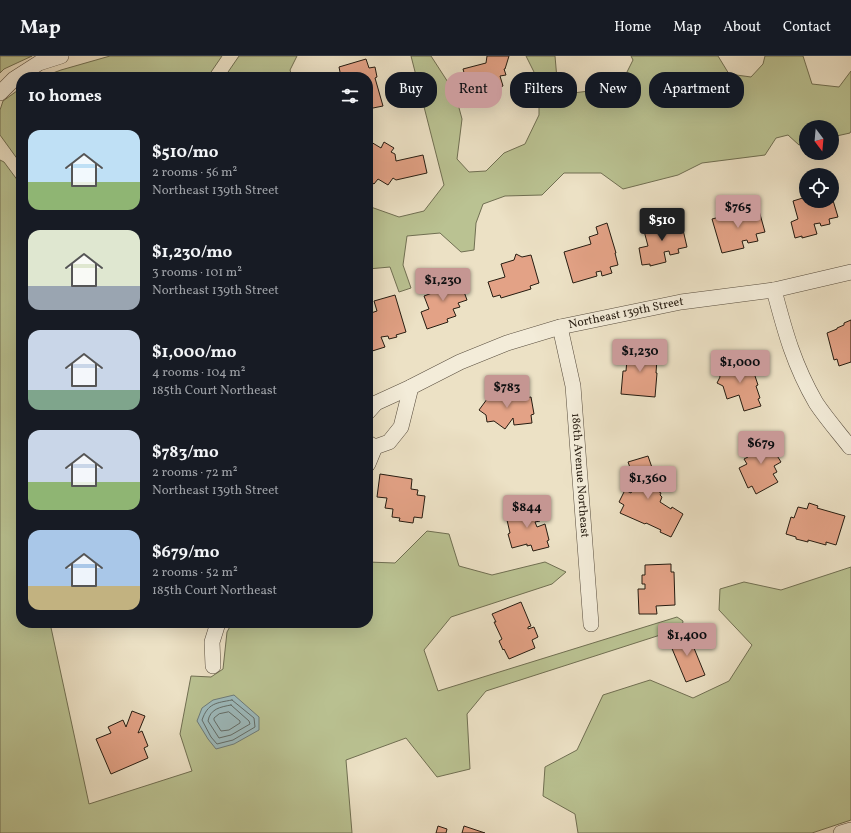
<!DOCTYPE html>
<meta charset="utf-8">
<style>
:root{--surface:#171b24;--page:#242831;--text:#f1f3f6;--muted:#9ea1a6;--line:#363941;--accent:#c59692}
body{margin:0;font-family:Vollkorn,serif;background:var(--page);color:var(--text);height:100vh;display:flex;flex-direction:column;font-size:15px;white-space:nowrap}
*{box-sizing:border-box;margin:0}
p{font-size:13px;color:var(--muted)}
.icon{flex:none;width:22px;height:22px;fill:none;stroke:currentColor;stroke-width:2;stroke-linecap:round;stroke-linejoin:round}
.map{position:relative;flex:1;overflow:hidden}
.sheet{position:absolute;left:16px;top:16px;width:357px;height:556px;display:flex;flex-direction:column;background:var(--surface);border-radius:16px;box-shadow:0 4px 16px #0002}
.sheet>*{flex:none}
.top-card{position:absolute;left:385px;top:16px;width:380px;height:36px;display:flex;gap:8px}
.needle{width:26px;rotate:164deg}
.tools{position:absolute;left:799px;top:64px;display:grid;gap:8px}
.tools a{display:grid;place-items:center;width:40px;height:40px;border-radius:50%;background:var(--surface);box-shadow:0 4px 16px #0002;font-size:20px}
.price{position:absolute;translate:-50% -34px;padding:0 9px;border-radius:4px;background:var(--accent);color:#111;font-size:13px;line-height:26px;filter:drop-shadow(0 1px 2px #0008)}
.price::after{content:'';position:absolute;left:50%;top:24px;width:12px;height:9px;margin-left:-6px;background:inherit;clip-path:polygon(0 0,100% 0,50% 100%)}
.price.active{background:#222;color:#fff}
ul{padding:0;list-style:none}
li{display:flex;align-items:center;gap:12px;height:100px;padding:0 12px}
li span{display:grid;place-items:center;flex:none;width:112px;height:80px;border-radius:12px;color:#555}
li>.icon{margin-inline-start:auto}
span .icon{width:48px;height:48px;fill:#fffc;stroke-width:1}
li b{font-size:17px}
h2{display:flex;justify-content:space-between;align-items:center;height:48px;padding:0 12px;font-size:17px}
.chip{padding:0 14px;border-radius:16px;background:var(--surface);box-shadow:0 4px 16px #0002;font-size:14px;line-height:36px}
.chip.active{background:var(--accent);color:#111}
header{display:flex;align-items:center;gap:24px;box-sizing:border-box;height:56px;padding:0 20px;background:var(--surface);border-bottom:1px solid var(--line)}
header strong{font-size:19px}
nav{display:flex;gap:22px;margin-inline-start:auto;font-size:14px}
.map>svg:first-child{display:block}
.green{fill:#bac292;stroke:#706f52}
.water{fill:#9dbbbe;stroke:#6d7b79}
.lines{fill:none;stroke-linecap:round;stroke-linejoin:round}
.shore{stroke:#626c68;stroke-width:1}
.building{fill:#e3a286;stroke:#261c11}
.minor-casing{stroke:#584d3e;stroke-width:16}
.minor{stroke:#f3ecd9;stroke-width:15}
.labels{text-anchor:middle;dominant-baseline:central;stroke-width:3;stroke-linejoin:round;paint-order:stroke}
.street-label{font-size:12px;fill:#261c11;stroke:#f3ecd9}
</style>
<header>
<strong>Map</strong>
<nav><a>Home</a><a>Map</a><a>About</a><a>Contact</a></nav>
</header>
<div class="map">
<svg width="851" height="777" viewBox="0 0 851 777">
<rect width="100%" height="100%" fill="#ece1c5"/>
<filter id="stains"><feTurbulence type="fractalNoise" baseFrequency=".005" numOctaves="4"/><feColorMatrix values="0 0 0 0 .2 0 0 0 0 .09 0 0 0 0 .02 0 0 0 .5 -.17"/></filter>
<radialGradient id="worn" r=".72"><stop offset=".6" stop-color="#630" stop-opacity="0"/><stop offset="1" stop-color="#630" stop-opacity=".3"/></radialGradient>
<path class="green" d="M 0,0 L 32,0 L 4,13 L 0,17 Z
M 110,0 L 222,0 L 209,19 L 210,21 L 42,21 L 61,14 Z
M 239,0 L 297,0 L 290,14 L 292,21 L 227,21 L 226,19 Z
M 411,0 L 431,0 L 455,37 L 462,63 L 457,103 L 469,116 L 486,115 L 504,97 L 525,88 L 539,59 L 539,26 L 526,0 L 555,0 L 557,23 L 573,37 L 597,34 L 611,20 L 625,20 L 633,4 L 631,0 L 718,0 L 729,18 L 751,21 L 763,8 L 765,0 L 803,0 L 812,28 L 839,31 L 851,15 L 851,75 L 850,77 L 832,81 L 832,71 L 806,71 L 806,87 L 799,89 L 788,79 L 776,82 L 765,99 L 702,107 L 678,119 L 623,133 L 601,117 L 564,117 L 542,139 L 505,140 L 483,148 L 476,167 L 474,194 L 461,196 L 440,177 L 407,180 L 403,209 L 411,232 L 399,236 L 390,211 L 368,213 L 368,150 L 399,161 L 424,155 L 444,129 Z
M 21,32 L 21,108 L 0,79 L 0,54 L 3,45 Z
M 0,104 L 4,106 L 21,129 L 21,191 L 19,195 L 21,202 L 21,567 L 50,567 L 89,748 L 192,715 L 180,678 L 191,620 L 211,621 L 223,613 L 227,576 L 232,567 L 368,567 L 368,506 L 395,507 L 427,475 L 449,478 L 459,510 L 492,519 L 545,506 L 566,516 L 552,528 L 451,561 L 424,594 L 438,635 L 677,561 L 683,565 L 682,572 L 486,635 L 467,658 L 470,713 L 437,721 L 406,682 L 346,704 L 352,777 L 0,777 Z
M 851,511 L 851,764 L 812,777 L 578,777 L 575,758 L 543,740 L 545,711 L 577,694 L 603,639 L 650,624 L 693,642 L 729,625 L 752,589 L 719,554 L 720,533 L 744,526 L 781,534 Z"/>
<path class="water" d="M 234,639 L 259,661 L 259,674 L 234,688 L 216,693 L 208,683 L 197,665 L 202,652 L 213,644 Z"/>
<g class="lines">
<path class="shore" d="M 232,644 L 254,662 L 255,671 L 233,684 L 217,688 L 211,681 L 202,664 C 208,647 216,647 232,644 Z
M 231,649 L 249,665 L 250,668 L 231,679 L 219,682 L 208,665 C 210,653 220,651 231,649 Z
M 229,656 L 240,665 L 240,667 L 229,674 L 221,675 L 214,664 L 214,662 L 219,658 Z"/>
</g>
<path class="building" d="M 487,0 L 509,0 L 505,13 L 504,13 L 506,19 L 500,20 L 503,30 L 495,33 L 495,35 L 493,37 L 488,39 L 485,35 L 478,37 L 477,33 L 469,35 L 463,13 L 486,7 Z
M 366,3 L 369,12 L 375,11 L 377,21 L 375,22 L 383,50 L 368,53 L 368,21 L 339,21 L 341,21 L 339,11 Z
M 371,86 L 381,92 L 384,86 L 394,92 L 391,96 L 395,98 L 396,105 L 423,99 L 427,117 L 396,124 L 393,122 L 388,129 L 378,123 L 374,128 L 368,124 L 368,91 Z
M 806,141 L 806,145 L 832,145 L 832,141 L 838,161 L 829,163 L 830,168 L 821,170 L 820,167 L 814,168 L 817,178 L 802,182 L 802,180 L 795,182 L 791,166 L 798,163 L 793,145 Z
M 758,151 L 765,176 L 756,178 L 758,185 L 748,187 L 747,184 L 742,185 L 744,192 L 722,197 L 712,163 Z
M 674,164 L 674,166 L 681,165 L 687,191 L 678,193 L 679,197 L 670,199 L 669,195 L 664,196 L 666,206 L 650,210 L 650,208 L 642,209 L 639,192 L 648,190 L 643,171 Z
M 607,167 L 616,197 L 615,197 L 618,209 L 610,211 L 612,217 L 602,220 L 601,215 L 596,216 L 597,220 L 573,227 L 564,196 L 591,188 L 589,181 L 598,178 L 596,171 Z
M 516,198 L 522,201 L 531,199 L 539,227 L 530,230 L 531,233 L 501,242 L 500,239 L 493,241 L 488,226 L 505,221 L 501,208 L 514,204 Z
M 450,221 L 451,224 L 459,222 L 467,244 L 458,247 L 460,251 L 453,253 L 456,260 L 447,263 L 448,266 L 427,273 L 421,256 L 429,253 L 424,240 L 432,237 L 429,228 Z
M 395,239 L 406,276 L 396,279 L 397,281 L 389,283 L 388,280 L 381,281 L 385,291 L 369,296 L 368,258 L 377,255 L 374,245 Z
M 851,264 L 851,306 L 839,310 L 837,303 L 834,304 L 827,277 L 837,273 L 837,272 L 844,269 L 844,267 Z
M 628,292 L 656,294 L 655,302 L 657,303 L 656,317 L 657,317 L 655,341 L 621,338 L 623,315 L 626,315 Z
M 747,302 L 750,312 L 752,311 L 758,329 L 756,330 L 760,342 L 758,343 L 761,350 L 744,355 L 739,339 L 727,343 L 723,330 L 717,327 L 720,321 L 718,313 Z
M 496,331 L 504,337 L 506,334 L 518,343 L 531,341 L 534,358 L 531,359 L 532,367 L 514,369 L 513,362 L 505,373 L 494,365 L 487,366 L 486,359 L 479,354 Z
M 767,378 L 778,397 L 776,398 L 781,406 L 774,410 L 777,416 L 773,418 L 778,426 L 756,438 L 752,430 L 748,432 L 739,412 L 747,408 L 744,403 L 748,401 L 747,399 L 756,394 L 752,386 Z
M 648,400 L 658,429 L 656,434 L 661,437 L 660,439 L 662,441 L 660,446 L 671,453 L 672,451 L 683,458 L 671,481 L 660,476 L 661,474 L 646,467 L 645,468 L 620,457 L 624,449 L 619,446 L 625,434 L 631,437 L 636,428 L 628,406 Z
M 380,418 L 412,423 L 411,433 L 418,434 L 417,439 L 425,440 L 422,462 L 414,461 L 413,467 L 399,465 L 400,462 L 392,461 L 393,453 L 385,452 L 387,442 L 377,441 Z
M 809,447 L 818,450 L 817,452 L 845,460 L 836,489 L 826,486 L 826,489 L 808,484 L 808,486 L 796,483 L 796,481 L 786,478 L 791,461 L 794,462 L 798,451 L 807,453 Z
M 531,448 L 533,457 L 537,456 L 540,465 L 535,466 L 537,471 L 545,468 L 549,484 L 547,485 L 549,491 L 533,495 L 531,489 L 527,490 L 527,488 L 512,492 L 508,478 L 510,477 L 507,464 L 510,463 L 508,455 Z
M 671,508 L 671,516 L 674,516 L 675,549 L 656,550 L 657,558 L 639,558 L 638,533 L 645,533 L 645,528 L 642,528 L 642,519 L 645,519 L 645,509 Z
M 521,546 L 531,570 L 528,571 L 528,573 L 534,571 L 538,581 L 532,584 L 535,592 L 509,603 L 504,593 L 503,594 L 499,585 L 502,583 L 494,566 L 496,566 L 492,558 Z
M 687,575 L 705,619 L 686,626 L 668,583 Z
M 132,655 L 145,660 L 138,677 L 142,675 L 148,690 L 144,692 L 148,702 L 111,718 L 96,683 L 111,677 L 108,671 L 123,664 L 126,671 Z
M 438,770 L 447,773 L 446,777 L 436,777 Z
M 464,770 L 485,777 L 462,777 Z"/>
<g class="lines">
<defs>
<g id="minor">
<path d="M 0,37 L 14,23 L 39,7 L 61,0"/>
<path d="M 774,234 C 785,276 794,309 816,347 C 826,362 839,377 850,391"/>
<path id="s1" d="M 560,271 L 573,330 L 591,568"/>
<path id="s2" d="M 368,356 L 376,347 L 411,331 L 460,306 L 507,287 L 560,271 L 681,246 L 774,234 L 851,216"/>
<path d="M 368,387 L 375,391 L 389,386 L 401,371 L 411,331"/>
<path d="M 368,408 L 375,391"/>
<path d="M 213,610 L 212,586 L 218,567"/>
<path d="M 841,777 L 851,774"/>
</g>
</defs>
<use href="#minor" class="minor-casing"/>
<use href="#minor" class="minor"/>
</g>
<g class="labels">
<g class="street-label">
<text stroke="none"><textPath href="#s2" startOffset="279">Northeast 139th Street</textPath></text>
<text stroke="none"><textPath href="#s1" startOffset="150">186th Avenue Northeast</textPath></text>
</g>
</g>
<rect width="100%" height="100%" filter="url(#stains)"/>
<rect width="100%" height="100%" fill="url(#worn)"/>
</svg>
<div class="tools">
<a><svg class="needle" viewBox="-14 -14 28 28"><path d="M0-13l5 13h-10z" fill="#e53935"/><path d="M0 13l5-13h-10z" fill="#9ea1a6"/></svg></a>
<a><svg class="icon" aria-label="locate" viewBox="0 0 24 24"><circle cx="12" cy="12" r="6"/><path d="M12 2v4M12 18v4M2 12h4M18 12h4"/></svg></a>
</div>
<b class="price" style="left:738px;top:173px">$765</b>
<b class="price active" style="left:662px;top:186px">$510</b>
<b class="price" style="left:443px;top:246px">$1,230</b>
<b class="price" style="left:640px;top:317px">$1,230</b>
<b class="price" style="left:740px;top:328px">$1,000</b>
<b class="price" style="left:507px;top:353px">$783</b>
<b class="price" style="left:761px;top:409px">$679</b>
<b class="price" style="left:648px;top:444px">$1,360</b>
<b class="price" style="left:527px;top:473px">$844</b>
<b class="price" style="left:687px;top:601px">$1,400</b>
<div class="top-card">
<a class="chip">Buy</a>
<a class="chip active">Rent</a>
<a class="chip">Filters</a>
<a class="chip">New</a>
<a class="chip">Apartment</a>
</div>
<section class="sheet">
<h2>10 homes<svg class="icon" aria-label="filters" viewBox="0 0 24 24"><path d="M4 7h16M4 17h16"/><circle cx="9" cy="7" r="2"/><circle cx="15" cy="17" r="2"/></svg></h2>
<ul>
<li><span style="background:linear-gradient(#bfe0f5 65%,#8fb573 0)"><svg class="icon" aria-label="home" viewBox="0 0 24 24"><path d="M3 11l9-7 9 7M6 9v11h12V9"/></svg></span><div><b>$510/mo</b><p>2 rooms · 56 m²</p><p>Northeast 139th Street</p></div></li>
<li><span style="background:linear-gradient(#dfe7d0 70%,#9aa5b1 0)"><svg class="icon" aria-label="home" viewBox="0 0 24 24"><path d="M3 11l9-7 9 7M6 9v11h12V9"/></svg></span><div><b>$1,230/mo</b><p>3 rooms · 101 m²</p><p>Northeast 139th Street</p></div></li>
<li><span style="background:linear-gradient(#c9d6e8 75%,#7fa58c 0)"><svg class="icon" aria-label="home" viewBox="0 0 24 24"><path d="M3 11l9-7 9 7M6 9v11h12V9"/></svg></span><div><b>$1,000/mo</b><p>4 rooms · 104 m²</p><p>185th Court Northeast</p></div></li>
<li><span style="background:linear-gradient(#c9d6e8 65%,#8fb573 0)"><svg class="icon" aria-label="home" viewBox="0 0 24 24"><path d="M3 11l9-7 9 7M6 9v11h12V9"/></svg></span><div><b>$783/mo</b><p>2 rooms · 72 m²</p><p>Northeast 139th Street</p></div></li>
<li><span style="background:linear-gradient(#a9c7e8 70%,#c2b280 0)"><svg class="icon" aria-label="home" viewBox="0 0 24 24"><path d="M3 11l9-7 9 7M6 9v11h12V9"/></svg></span><div><b>$679/mo</b><p>2 rooms · 52 m²</p><p>185th Court Northeast</p></div></li>
</ul>
</section>
</div>
